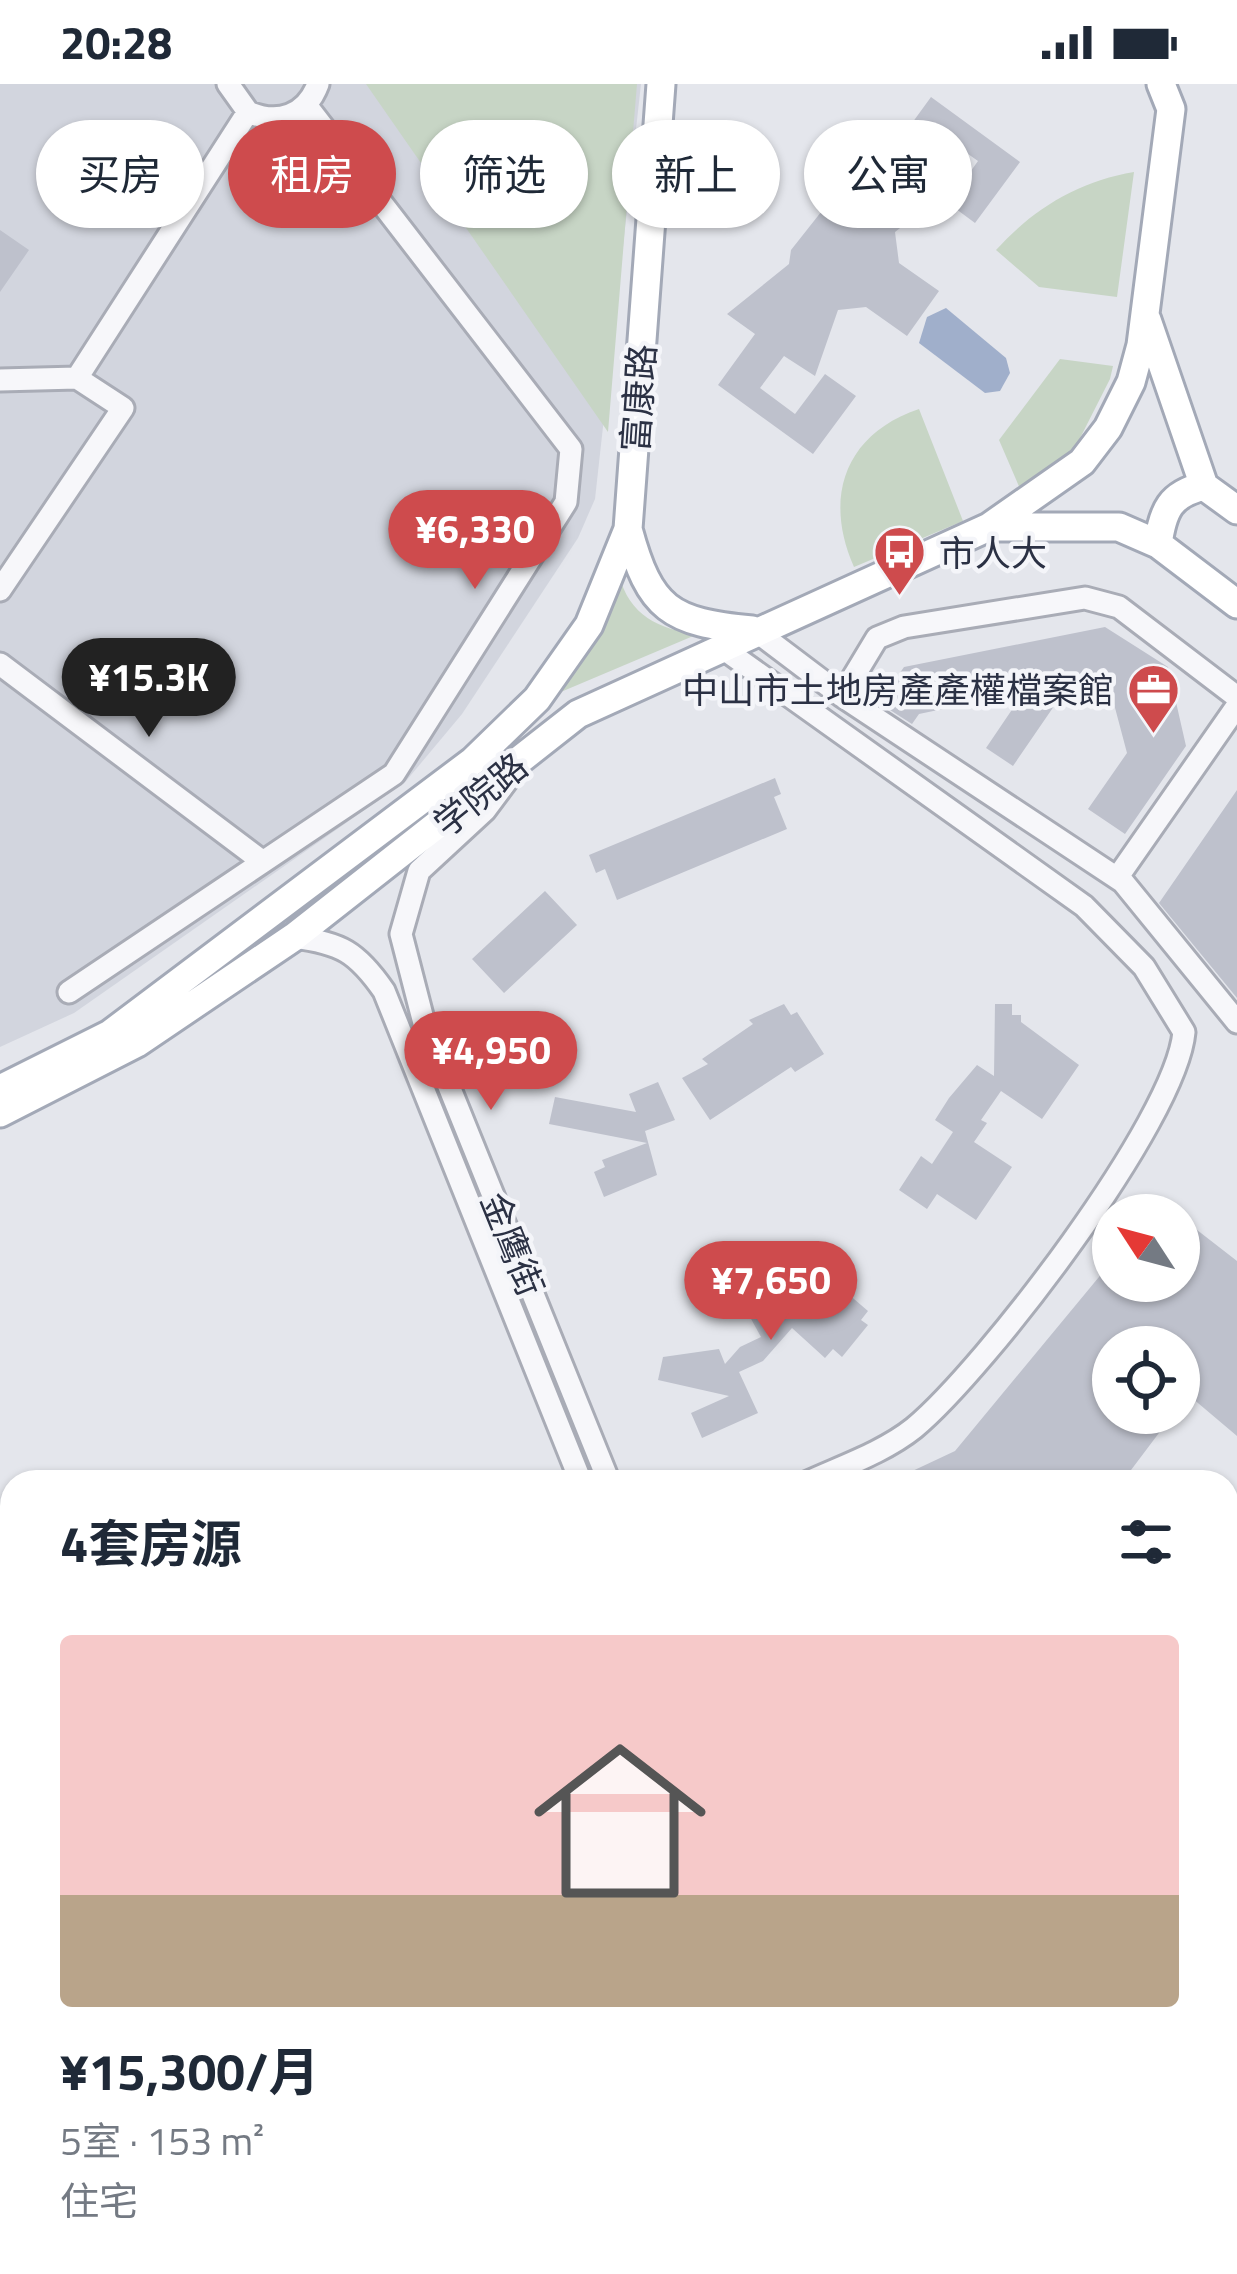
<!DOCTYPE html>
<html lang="zh">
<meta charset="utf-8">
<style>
:root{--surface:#fff;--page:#f6f6f7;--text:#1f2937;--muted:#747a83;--accent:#ce4b4d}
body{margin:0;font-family:"Titillium Web","Noto Sans SC",sans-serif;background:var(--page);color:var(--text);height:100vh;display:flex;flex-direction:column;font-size:45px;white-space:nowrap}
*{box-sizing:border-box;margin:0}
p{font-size:39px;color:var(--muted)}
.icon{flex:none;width:66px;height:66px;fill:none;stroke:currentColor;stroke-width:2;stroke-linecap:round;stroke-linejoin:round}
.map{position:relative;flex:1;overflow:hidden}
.panel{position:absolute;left:0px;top:1386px;width:1239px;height:804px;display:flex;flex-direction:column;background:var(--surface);border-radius:36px 36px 0 0;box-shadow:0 3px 9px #0004}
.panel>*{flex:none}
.hud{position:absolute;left:36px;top:36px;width:1167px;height:108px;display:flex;gap:24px}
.needle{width:78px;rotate:306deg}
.buttons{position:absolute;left:1092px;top:1110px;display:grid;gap:24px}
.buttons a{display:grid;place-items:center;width:108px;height:108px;border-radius:50%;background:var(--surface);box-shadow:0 3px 9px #0004;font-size:60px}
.price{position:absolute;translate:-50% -102px;padding:0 27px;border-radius:42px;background:var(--accent);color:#fff;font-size:39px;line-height:78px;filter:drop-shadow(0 3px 6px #0008)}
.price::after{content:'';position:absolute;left:50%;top:72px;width:36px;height:27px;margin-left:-18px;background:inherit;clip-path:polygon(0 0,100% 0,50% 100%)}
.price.active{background:#222;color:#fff}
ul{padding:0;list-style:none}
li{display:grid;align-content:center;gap:24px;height:636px;padding:0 60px}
li span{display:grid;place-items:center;height:372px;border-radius:12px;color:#555}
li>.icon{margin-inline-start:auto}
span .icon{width:216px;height:216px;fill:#fffc;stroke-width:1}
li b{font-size:51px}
h2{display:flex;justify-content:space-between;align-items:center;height:144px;padding:0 60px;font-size:51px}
.pill{padding:0 42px;border-radius:54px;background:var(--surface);box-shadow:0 3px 9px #0004;font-size:42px;line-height:108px}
.pill.active{background:var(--accent);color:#fff}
.status{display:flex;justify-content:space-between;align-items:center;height:84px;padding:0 60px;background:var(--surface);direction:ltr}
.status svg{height:33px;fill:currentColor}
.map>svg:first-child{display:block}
.built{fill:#d2d5de}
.green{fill:#c7d5c5}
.water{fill:#a0afcb}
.building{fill:#bec1cc}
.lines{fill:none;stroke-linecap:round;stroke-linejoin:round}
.minor-casing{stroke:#a9acb6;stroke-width:27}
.major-casing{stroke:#a3a9b7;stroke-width:33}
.minor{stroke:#f7f7fa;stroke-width:21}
.major{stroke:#fff;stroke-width:27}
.labels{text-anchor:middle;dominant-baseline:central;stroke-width:9;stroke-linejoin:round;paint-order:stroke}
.street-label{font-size:36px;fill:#2b3144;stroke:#f4f5f9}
.poi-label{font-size:36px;fill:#2b3144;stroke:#f4f5f9;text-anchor:start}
</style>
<div class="status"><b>20:28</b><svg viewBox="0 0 49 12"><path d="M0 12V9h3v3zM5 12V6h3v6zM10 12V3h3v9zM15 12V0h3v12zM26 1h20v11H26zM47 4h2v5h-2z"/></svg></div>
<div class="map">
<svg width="1237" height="2190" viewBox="0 0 1237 2190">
<rect width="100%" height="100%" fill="#e4e6ec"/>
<path class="built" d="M 0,0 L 641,0 L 595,415 L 578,454 L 462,630 L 406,697 L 74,929 L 0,963 Z"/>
<path class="green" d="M 366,0 L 637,0 L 608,348 Z
M 1134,88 L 1117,213 L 1039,203 L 996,166 C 1033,125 1079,97 1134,88 Z
M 1060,275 L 1113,282 L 1110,295 L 1074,366 L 1021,407 L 999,356 Z
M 919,325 L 963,437 L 854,483 C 823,413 845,350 919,325 Z
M 619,491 C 629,531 659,546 698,550 L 549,613 L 574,587 Z"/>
<path class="water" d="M 946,224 L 1006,274 L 1010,289 L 1000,307 L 985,309 L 919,259 L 927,233 Z"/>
<path class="building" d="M 931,13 L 1020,78 L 975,139 L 948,119 L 978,77 L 944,53 L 919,88 L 946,108 L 895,148 L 899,179 L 939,207 L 907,252 L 866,223 L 838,226 L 815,292 L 784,272 L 760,304 L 795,330 L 825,290 L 856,312 L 813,370 L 718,301 L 755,250 L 727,230 L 789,180 L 791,166 L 825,123 L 836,118 L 866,51 L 891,68 Z
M 0,146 L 29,166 L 0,208 Z
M 1105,543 L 1168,583 L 1186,662 L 1125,750 L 1088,725 L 1127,669 L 1114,620 L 1074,593 L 1013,682 L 986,664 L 1024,608 L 919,630 L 912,640 L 879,619 L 904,583 Z
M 775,694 L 781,710 L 774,713 L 787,745 L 617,816 L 605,785 L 596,789 L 589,771 Z
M 1237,706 L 1237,914 L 1159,819 Z
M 545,807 L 577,841 L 504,909 L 472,875 Z
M 784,920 L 791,931 L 797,928 L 824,970 L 795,988 L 791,983 L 710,1036 L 682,994 L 708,980 L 702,975 L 753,940 L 749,936 Z
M 995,920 L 1012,920 L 1012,931 L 1021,931 L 1021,938 L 1079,981 L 1042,1035 L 1001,1007 L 981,1036 L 987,1039 L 974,1058 L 1012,1083 L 976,1136 L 937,1110 L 927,1125 L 899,1106 L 921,1072 L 932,1080 L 953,1048 L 935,1036 L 949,1014 L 977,981 L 994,992 Z
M 658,998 L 675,1036 L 645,1047 L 657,1091 L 604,1113 L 594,1088 L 605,1083 L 602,1076 L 647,1059 L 549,1040 L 555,1013 L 636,1028 L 629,1010 Z
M 1179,1132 L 1237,1177 L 1237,1352 L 1179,1303 L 1179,1263 L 1113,1263 L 1113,1329 L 1174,1329 L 1122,1398 L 889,1398 L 955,1367 L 1113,1176 L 1113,1197 L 1179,1197 Z
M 818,1170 L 843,1186 L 833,1197 L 868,1227 L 861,1236 L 868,1241 L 842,1273 L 833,1265 L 825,1274 L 792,1244 L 763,1277 L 739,1288 L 758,1329 L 702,1354 L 691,1329 L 729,1312 L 658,1296 L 663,1273 L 719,1265 L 725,1280 L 740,1263 L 761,1253 L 750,1233 L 773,1206 L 781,1213 Z"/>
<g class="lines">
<defs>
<path id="minor" d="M 228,0 L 248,28 C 278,41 306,32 318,0
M 77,294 L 248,28
M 0,296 L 77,294 L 123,324 L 0,506
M 756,547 L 842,612 L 1123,798 L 1237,938
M 721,563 L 1084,822 L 1144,883 L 1184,948 C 1176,1037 985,1285 914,1344 C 884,1368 843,1382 808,1398
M 0,580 L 263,778
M 842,612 L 877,554 L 904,543 L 1085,514 L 1119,523 L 1237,613
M 511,691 L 485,726 L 419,787 L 401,850 L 425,943 L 609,1398
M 1117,794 L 1237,622
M 294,853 C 341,859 357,868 384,907 L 581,1398
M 69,908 L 394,690 L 566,418 L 571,365 L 306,21
M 0,1545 L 12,1539
M 0,2049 L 12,2022
M 390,2178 L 394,2190
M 895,2178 L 906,2190
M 920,2178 L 922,2190
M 1147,2178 L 1156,2190
M 6,2190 L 12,2176
M 65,2190 L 70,2178
M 135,2190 L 140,2178
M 273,2190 L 278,2178
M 338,2190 L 343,2178
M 514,2190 L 538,2178"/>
<path id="major" d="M 661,0 L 628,445 C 650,526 670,538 752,546
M 1147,236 L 1204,402
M 1204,402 L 1237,426
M 989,443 L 1119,443 L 1158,460 L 1237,520
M 1158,460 C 1163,426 1170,410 1204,402
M 0,1005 L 110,950 L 473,677 L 537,615 L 589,541 L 628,445
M 0,1029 L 137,959 L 294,853 L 578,630 L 989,443 L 1082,378 L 1108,344 L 1131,298 L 1141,261 L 1171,25 L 1161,0
M 1227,1971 L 1237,1963
M 1227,2002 L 1237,1993
M 957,2190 L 975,2178
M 1003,2190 L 1019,2178"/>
</defs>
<use href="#minor" class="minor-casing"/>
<use href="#major" class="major-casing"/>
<use href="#minor" class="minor"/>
<use href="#major" class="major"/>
</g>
<defs>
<symbol id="bus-pin" viewBox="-11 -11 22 30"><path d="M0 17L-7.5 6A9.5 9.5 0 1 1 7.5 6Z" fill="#ce4b4d" stroke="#f4f5f9"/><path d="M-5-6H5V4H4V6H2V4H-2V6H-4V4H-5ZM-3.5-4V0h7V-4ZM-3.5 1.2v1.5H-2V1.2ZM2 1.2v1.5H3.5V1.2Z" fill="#fff"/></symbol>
<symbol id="office-pin" viewBox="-11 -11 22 30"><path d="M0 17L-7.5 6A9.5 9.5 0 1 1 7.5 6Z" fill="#ce4b4d" stroke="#f4f5f9"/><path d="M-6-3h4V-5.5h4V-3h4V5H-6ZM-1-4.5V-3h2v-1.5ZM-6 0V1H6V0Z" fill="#fff"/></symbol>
</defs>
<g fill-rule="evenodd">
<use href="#bus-pin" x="870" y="438" width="59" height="81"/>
<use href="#office-pin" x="1124" y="576" width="59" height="81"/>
</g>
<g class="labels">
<g class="street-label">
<text transform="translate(638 314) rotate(-86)">富康路</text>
<text transform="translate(480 710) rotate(-39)">学院路</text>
<text transform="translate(513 1160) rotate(68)">金鹰街</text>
</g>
<g class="poi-label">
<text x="939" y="468">市人大</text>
<text x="1114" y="605" text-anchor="end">中山市土地房產產權檔案館</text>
</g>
</g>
</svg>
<div class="buttons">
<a><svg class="needle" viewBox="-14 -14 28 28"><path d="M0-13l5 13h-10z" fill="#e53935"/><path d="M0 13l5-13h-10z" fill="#747a83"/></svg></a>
<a><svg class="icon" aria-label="locate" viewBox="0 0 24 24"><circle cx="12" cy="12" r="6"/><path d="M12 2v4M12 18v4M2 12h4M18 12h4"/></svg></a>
</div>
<b class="price" style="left:475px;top:508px">¥6,330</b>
<b class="price active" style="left:149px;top:656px">¥15.3K</b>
<b class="price" style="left:491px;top:1029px">¥4,950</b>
<b class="price" style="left:771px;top:1259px">¥7,650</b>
<div class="hud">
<a class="pill">买房</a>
<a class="pill active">租房</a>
<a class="pill">筛选</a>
<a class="pill">新上</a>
<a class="pill">公寓</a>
</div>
<section class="panel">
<h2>4套房源<svg class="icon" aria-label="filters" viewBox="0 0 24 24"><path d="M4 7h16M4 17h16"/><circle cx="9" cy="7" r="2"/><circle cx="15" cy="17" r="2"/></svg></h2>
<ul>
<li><span style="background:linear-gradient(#f6c9c9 70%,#b9a48a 0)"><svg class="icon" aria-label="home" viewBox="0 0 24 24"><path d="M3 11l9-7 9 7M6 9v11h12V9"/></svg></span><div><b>¥15,300/月</b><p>5室 · 153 m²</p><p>住宅</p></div></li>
</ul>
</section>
</div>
